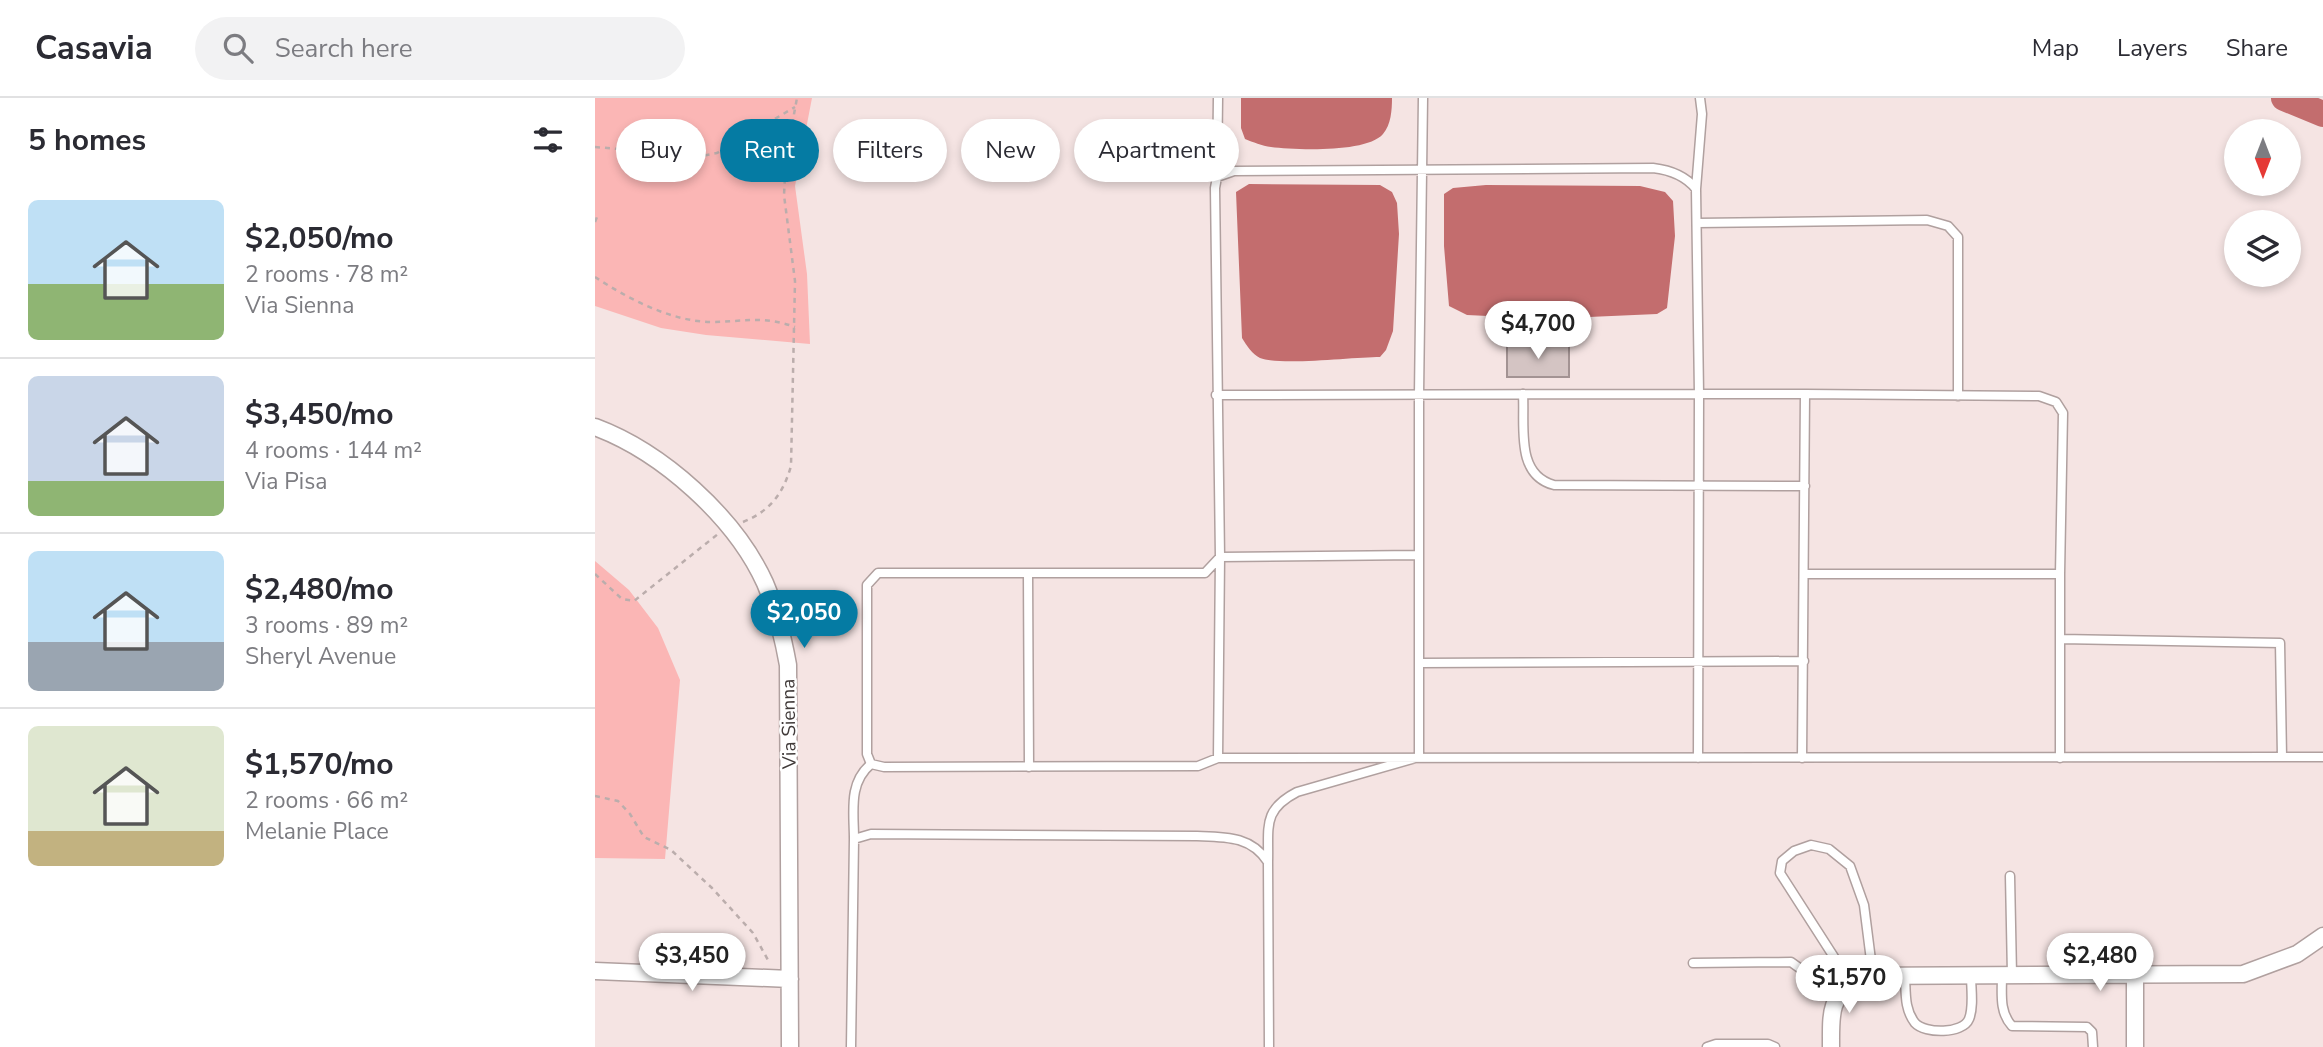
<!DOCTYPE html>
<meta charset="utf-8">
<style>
:root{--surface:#fff;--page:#f2f2f3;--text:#2b2b33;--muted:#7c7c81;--line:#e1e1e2;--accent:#057ba3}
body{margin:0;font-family:"Nunito Sans",sans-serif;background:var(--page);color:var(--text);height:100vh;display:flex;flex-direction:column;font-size:26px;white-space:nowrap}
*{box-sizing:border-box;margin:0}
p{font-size:23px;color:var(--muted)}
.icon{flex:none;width:38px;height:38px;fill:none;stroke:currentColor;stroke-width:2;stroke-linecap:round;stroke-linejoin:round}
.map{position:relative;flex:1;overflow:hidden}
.panel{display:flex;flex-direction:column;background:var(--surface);width:595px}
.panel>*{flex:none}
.guide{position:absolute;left:21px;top:21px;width:665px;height:63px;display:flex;gap:14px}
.needle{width:46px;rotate:180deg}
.tools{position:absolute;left:1629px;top:21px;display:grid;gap:14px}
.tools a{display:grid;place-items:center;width:77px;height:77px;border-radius:50%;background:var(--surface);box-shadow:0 4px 10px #0003;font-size:35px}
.price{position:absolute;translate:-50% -60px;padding:0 16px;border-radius:24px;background:#fff;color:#222;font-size:23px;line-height:46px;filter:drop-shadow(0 2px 4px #0008)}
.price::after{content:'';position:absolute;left:50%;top:42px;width:21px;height:16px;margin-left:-10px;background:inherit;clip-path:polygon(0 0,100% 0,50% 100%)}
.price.on{background:var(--accent);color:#fff}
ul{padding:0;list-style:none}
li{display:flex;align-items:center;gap:21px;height:175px;padding:0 28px}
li+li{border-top:2px solid var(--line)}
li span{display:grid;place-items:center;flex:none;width:196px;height:140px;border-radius:10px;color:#555}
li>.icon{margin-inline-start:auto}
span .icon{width:84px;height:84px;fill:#fffc;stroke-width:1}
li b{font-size:30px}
h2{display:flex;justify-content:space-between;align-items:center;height:84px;padding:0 28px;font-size:30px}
.pill{padding:0 24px;border-radius:32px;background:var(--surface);box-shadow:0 4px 10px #0003;font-size:24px;line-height:63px}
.pill.on{background:var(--accent);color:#fff}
header{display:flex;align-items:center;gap:42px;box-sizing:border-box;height:98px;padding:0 35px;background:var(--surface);border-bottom:2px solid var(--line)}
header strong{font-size:33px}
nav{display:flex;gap:38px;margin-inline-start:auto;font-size:24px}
.search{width:490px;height:63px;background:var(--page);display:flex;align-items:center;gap:18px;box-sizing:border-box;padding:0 24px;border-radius:38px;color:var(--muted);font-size:26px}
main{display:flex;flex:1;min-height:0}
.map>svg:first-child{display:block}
.green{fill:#fbb6b5}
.water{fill:#c36d6e}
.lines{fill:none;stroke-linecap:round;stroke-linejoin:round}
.river{stroke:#c36d6e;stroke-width:26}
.building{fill:#d4c4c3;stroke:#a39393;stroke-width:2}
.lane-casing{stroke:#b0a09f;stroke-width:11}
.street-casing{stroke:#b0a09f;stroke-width:19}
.path{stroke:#bbadac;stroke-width:2.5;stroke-dasharray:5 5;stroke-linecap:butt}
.lane{stroke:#fff;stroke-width:8}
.street{stroke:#fff;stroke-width:16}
.labels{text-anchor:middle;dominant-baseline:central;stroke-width:5;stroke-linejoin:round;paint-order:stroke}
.street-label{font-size:19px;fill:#403a39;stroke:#fff}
</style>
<header>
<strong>Casavia</strong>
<div class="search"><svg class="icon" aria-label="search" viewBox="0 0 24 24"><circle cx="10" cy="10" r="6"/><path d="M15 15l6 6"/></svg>Search here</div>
<nav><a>Map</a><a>Layers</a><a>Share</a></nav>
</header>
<main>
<section class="panel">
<h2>5 homes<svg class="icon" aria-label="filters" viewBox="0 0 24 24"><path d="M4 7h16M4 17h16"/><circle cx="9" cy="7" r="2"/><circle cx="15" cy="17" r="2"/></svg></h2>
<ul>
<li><span style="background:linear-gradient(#bfe0f5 60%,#8fb573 0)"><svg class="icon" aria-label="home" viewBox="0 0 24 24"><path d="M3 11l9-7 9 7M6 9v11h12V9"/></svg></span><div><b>$2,050/mo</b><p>2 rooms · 78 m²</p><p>Via Sienna</p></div></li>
<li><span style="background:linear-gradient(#c9d6e8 75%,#8fb573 0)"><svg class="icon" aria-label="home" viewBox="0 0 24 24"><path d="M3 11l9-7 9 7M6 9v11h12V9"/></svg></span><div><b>$3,450/mo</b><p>4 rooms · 144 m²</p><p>Via Pisa</p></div></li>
<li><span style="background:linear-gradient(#bfe0f5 65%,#9aa5b1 0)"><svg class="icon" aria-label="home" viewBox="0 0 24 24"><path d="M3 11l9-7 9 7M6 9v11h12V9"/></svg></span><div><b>$2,480/mo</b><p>3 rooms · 89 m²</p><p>Sheryl Avenue</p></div></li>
<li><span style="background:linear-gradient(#dfe7d0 75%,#c2b280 0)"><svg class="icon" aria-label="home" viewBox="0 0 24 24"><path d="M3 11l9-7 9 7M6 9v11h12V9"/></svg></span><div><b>$1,570/mo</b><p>2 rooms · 66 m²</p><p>Melanie Place</p></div></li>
</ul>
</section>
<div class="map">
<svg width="1728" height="949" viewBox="0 0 1728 949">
<rect width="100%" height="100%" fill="#f5e4e3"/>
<path class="green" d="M 0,0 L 217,0 L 200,88 L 212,176 L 215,246 L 111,237 L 66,230 L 0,208 Z
M 0,463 L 34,492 L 63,530 L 85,582 L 70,761 L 0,760 Z"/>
<path class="water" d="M 646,0 L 797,0 C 797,12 796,27 788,36 C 772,55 700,52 676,49 C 667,48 658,44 650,41 L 646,30 Z
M 654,86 L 785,87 L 797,94 L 802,105 L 804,136 L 798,233 L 791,252 L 785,259 C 759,259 685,268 665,260 C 657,256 652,248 647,240 L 641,94 Z
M 891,87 L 1045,88 L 1070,94 L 1078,103 L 1080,138 L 1072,210 L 1062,216 L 971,220 L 893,218 L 872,217 L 854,208 L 849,148 L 849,96 L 858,90 Z"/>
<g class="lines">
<path class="river" d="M 1689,0 L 1728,16"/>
</g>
<path class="building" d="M 912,247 L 974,247 L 974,279 L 912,279 Z"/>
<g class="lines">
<defs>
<path id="lane" d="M 622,79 L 623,0
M 1101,91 L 1107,16 L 1105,0
M 1102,125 L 1332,122 L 1353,128 L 1363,139 L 1363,298
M 928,296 C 930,328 920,377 959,387 L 1210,388
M 1210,296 L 1444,298 L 1461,304 L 1468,315 L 1465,476
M 621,297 L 1104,296 L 1103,660
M 824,457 L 625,459 L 610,475 L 283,475 L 272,487 L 272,656 L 276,666 L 289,669 L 603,668 L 623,660 L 1728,659
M 433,475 L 434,669
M 1210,476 L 1465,476 L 1465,660
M 1466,541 L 1685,545 L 1687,659
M 825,565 L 1209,563
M 623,660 L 625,459 L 620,90 L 622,79 L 639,73 L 1058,70 C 1075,72 1090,77 1101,91 L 1104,296 L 1210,296 L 1207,660
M 259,741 C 259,714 253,685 276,666
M 673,764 C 674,729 667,712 702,694 L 824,659 L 824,296 L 828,0
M 1415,778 L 1417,877
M 1098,865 L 1196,864 L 1242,897
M 1407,877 C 1407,895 1404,914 1417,928 L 1492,929 L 1497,934 L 1498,949
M 1310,878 C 1311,894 1309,911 1320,925 C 1330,936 1368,936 1374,921 C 1379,909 1376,890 1376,877
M 1255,884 L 1185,775 L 1187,763 L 1199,753 L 1216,747 L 1234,751 L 1255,768 L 1269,807 L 1278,878
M 256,949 L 259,741 L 276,736 L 602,738 C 631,739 656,738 673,764 L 674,949
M 1112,949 L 1121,946 L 1173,946 L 1180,949"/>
<path id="street" d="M 0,329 C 67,354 140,419 170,485 C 181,511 188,539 193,567 L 195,949
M 0,873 L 195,881
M 1236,949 C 1236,914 1234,902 1262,878 L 1648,876 L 1702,856 L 1728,838
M 1540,949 L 1540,876"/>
</defs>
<use href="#lane" class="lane-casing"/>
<use href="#street" class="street-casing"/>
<path class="path" d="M 0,49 L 107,58 L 122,55 L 200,9
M 0,124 L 2,119
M 0,179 C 32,200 75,223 115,224 C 148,224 167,217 200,229
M 148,424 C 175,413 188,396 196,368 L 200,183 L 189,97 L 191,59 L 202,0
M 0,476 L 27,501 L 39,503 L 123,436
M 0,698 L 23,703 L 35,716 L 49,739 L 76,752 L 117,790 L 158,835 L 173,862"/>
<use href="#lane" class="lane"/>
<use href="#street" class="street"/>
</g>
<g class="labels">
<g class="street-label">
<text transform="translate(194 626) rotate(-91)">Via Sienna</text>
</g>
</g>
</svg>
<div class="tools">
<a><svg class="needle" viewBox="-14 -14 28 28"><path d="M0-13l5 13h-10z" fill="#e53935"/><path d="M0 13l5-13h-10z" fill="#7c7c81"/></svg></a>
<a><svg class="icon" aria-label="layers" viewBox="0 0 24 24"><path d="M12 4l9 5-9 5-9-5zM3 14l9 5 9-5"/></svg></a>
</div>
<b class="price" style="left:943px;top:263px">$4,700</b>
<b class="price on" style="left:209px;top:552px">$2,050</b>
<b class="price" style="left:97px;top:895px">$3,450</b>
<b class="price" style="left:1505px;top:895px">$2,480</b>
<b class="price" style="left:1254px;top:917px">$1,570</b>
<div class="guide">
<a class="pill">Buy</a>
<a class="pill on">Rent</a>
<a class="pill">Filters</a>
<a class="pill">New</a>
<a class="pill">Apartment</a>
</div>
</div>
</main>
